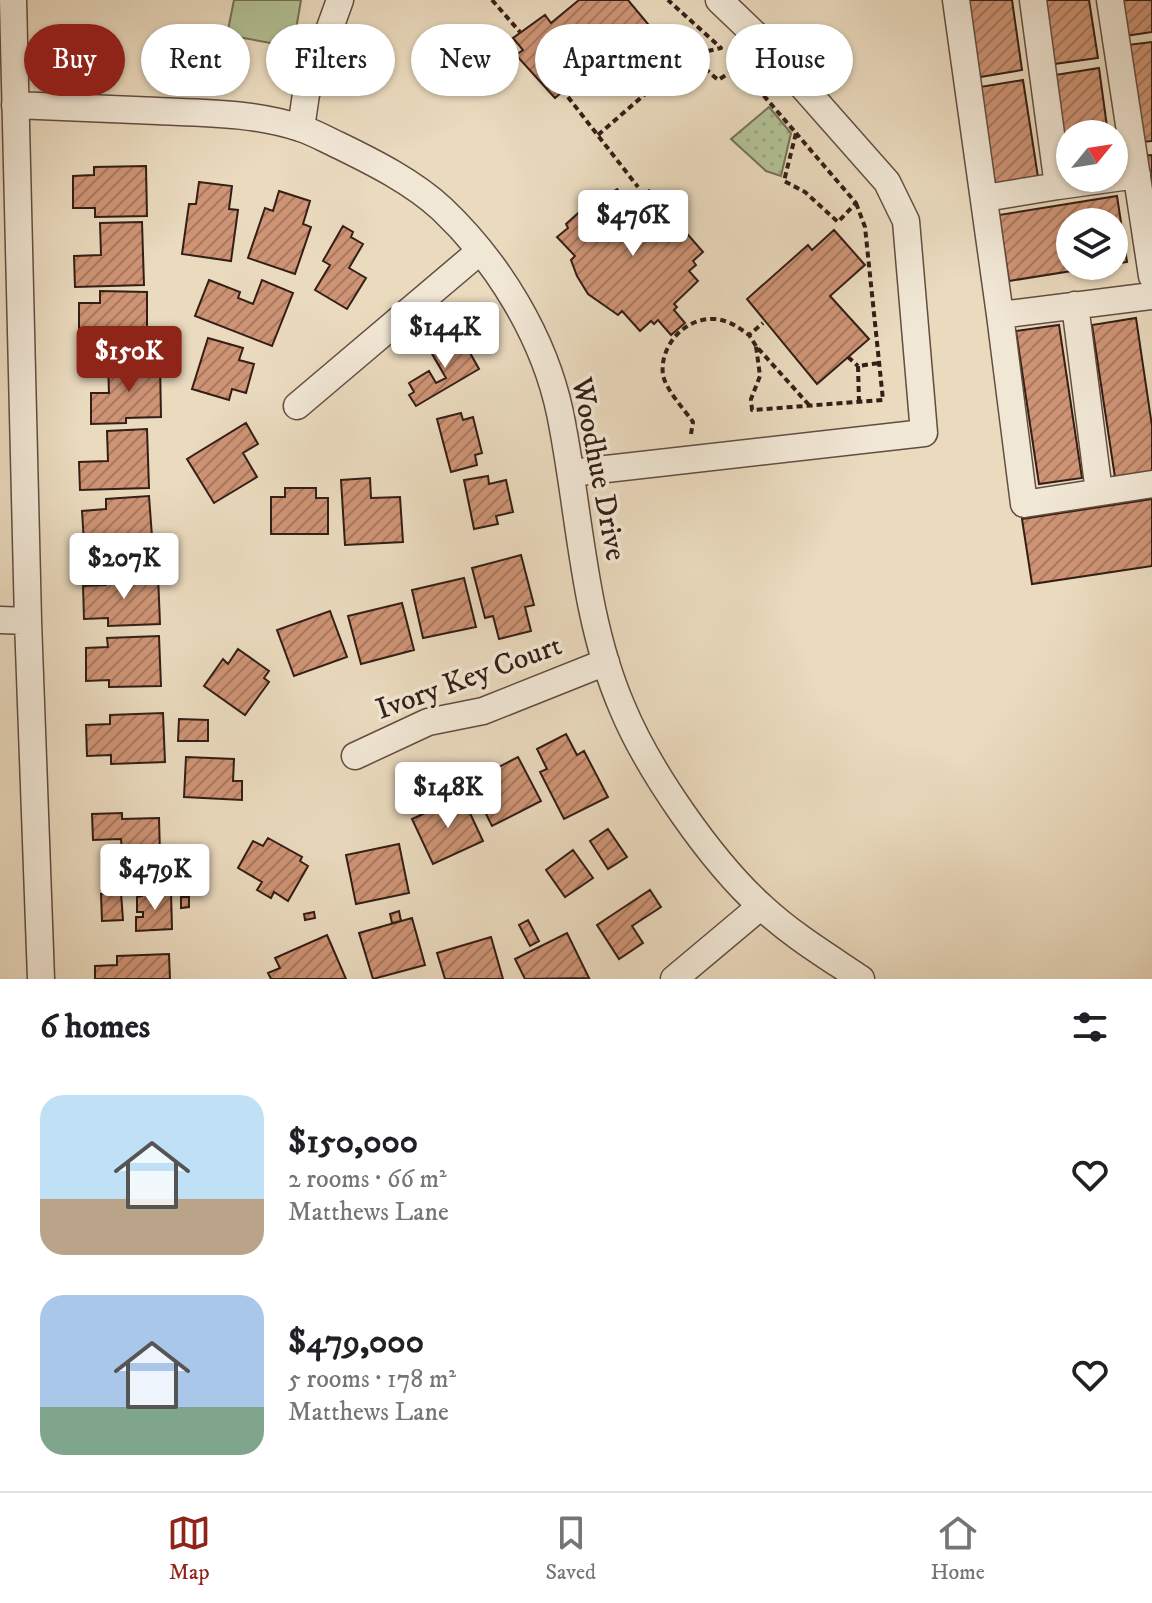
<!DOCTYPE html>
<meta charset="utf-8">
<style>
:root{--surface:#fff;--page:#f2f2f2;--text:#202124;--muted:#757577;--line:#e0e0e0;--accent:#8f2418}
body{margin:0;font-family:"IM FELL DW Pica",serif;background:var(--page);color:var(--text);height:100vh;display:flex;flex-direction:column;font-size:30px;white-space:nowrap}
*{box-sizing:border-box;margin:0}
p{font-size:26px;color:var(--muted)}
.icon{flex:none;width:44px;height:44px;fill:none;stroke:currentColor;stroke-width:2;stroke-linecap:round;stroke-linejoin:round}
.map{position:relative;height:979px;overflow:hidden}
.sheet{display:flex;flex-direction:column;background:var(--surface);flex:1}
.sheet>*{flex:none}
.top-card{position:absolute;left:24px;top:24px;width:1104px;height:72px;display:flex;gap:16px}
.needle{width:52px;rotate:60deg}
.buttons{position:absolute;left:1056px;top:120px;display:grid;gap:16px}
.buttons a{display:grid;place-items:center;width:72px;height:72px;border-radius:50%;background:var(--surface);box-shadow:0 2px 6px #0004;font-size:40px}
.price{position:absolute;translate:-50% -68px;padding:0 18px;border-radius:8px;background:#fff;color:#222;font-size:26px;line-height:52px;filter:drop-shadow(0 2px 4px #0008)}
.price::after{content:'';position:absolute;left:50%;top:48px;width:24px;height:18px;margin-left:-12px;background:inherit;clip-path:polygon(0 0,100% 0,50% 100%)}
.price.selected{background:var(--accent);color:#fff}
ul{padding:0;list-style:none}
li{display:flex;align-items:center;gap:24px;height:200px;padding:0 40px}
li span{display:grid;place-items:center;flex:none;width:224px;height:160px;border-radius:24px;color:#555}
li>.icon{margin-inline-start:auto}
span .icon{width:96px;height:96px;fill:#fffc;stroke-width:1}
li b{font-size:34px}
h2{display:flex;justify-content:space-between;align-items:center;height:96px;padding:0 40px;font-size:34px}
.tag{padding:0 28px;border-radius:36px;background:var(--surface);box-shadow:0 2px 6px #0004;font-size:28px;line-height:72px}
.tag.selected{background:var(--accent);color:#fff}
.tabs{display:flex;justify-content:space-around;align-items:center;height:112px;border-top:2px solid var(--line);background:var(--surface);font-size:22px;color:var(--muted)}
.tabs a{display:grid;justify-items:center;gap:4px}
.tabs .selected{color:var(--accent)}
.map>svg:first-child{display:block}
.park{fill:url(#park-dots);stroke:#737056;stroke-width:2}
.garden{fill:#b2c195;stroke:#737056;stroke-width:2}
.building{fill:url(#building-hatch);stroke:#341e16;stroke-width:2}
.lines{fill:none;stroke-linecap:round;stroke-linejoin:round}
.minor-casing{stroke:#624d40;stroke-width:29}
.path{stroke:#341e16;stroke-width:4;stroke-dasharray:6 4;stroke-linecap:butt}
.minor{stroke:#f1e7d5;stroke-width:26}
.labels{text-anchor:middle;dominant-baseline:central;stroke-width:7;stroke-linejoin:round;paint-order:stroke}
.street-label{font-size:30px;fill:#341e16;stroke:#f1e7d5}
</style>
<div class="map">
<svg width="1152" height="979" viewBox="0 0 1152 979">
<defs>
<pattern id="park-dots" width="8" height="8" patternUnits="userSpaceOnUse" patternTransform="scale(2)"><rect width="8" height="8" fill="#b2c195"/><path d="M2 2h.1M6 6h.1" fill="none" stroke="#9aa580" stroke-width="1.8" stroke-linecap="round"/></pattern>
<pattern id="building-hatch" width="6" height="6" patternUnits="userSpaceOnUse" patternTransform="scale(2)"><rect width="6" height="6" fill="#ce9475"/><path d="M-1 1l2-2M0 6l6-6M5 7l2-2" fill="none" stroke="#a8785f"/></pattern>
</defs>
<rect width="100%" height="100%" fill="#eadabe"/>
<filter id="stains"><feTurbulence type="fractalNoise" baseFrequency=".0025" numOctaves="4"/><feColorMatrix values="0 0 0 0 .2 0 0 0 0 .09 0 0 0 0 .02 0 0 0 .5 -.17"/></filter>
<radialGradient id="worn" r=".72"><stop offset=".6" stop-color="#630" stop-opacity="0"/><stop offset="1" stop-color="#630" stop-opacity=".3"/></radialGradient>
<path class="park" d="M 769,107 L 791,133 L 781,176 L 766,171 L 731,139 Z"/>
<path class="garden" d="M 234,0 L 301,0 L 293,47 L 227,35 Z"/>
<path class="building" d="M 579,0 L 628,0 L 672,53 L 627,91 L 603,63 L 581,82 L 578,78 L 555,98 L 516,55 L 523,50 L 513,38 L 545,15 L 551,23 Z
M 968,0 L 1012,0 L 1022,70 L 980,77 Z
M 1045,0 L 1089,0 L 1098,58 L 1054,64 Z
M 1120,0 L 1152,0 L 1152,32 L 1125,36 Z
M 1152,42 L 1152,141 L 1142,142 L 1127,45 Z
M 1099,68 L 1108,134 L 1070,134 L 1069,172 L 1055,75 Z
M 1023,80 L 1038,177 L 995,184 L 980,87 Z
M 1152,155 L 1152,214 L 1143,156 Z
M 146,166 L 147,216 L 95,217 L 95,208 L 73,208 L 73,176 L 94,175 L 94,167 Z
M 199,182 L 232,186 L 229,209 L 238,210 L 231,261 L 182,254 L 189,204 L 196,204 Z
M 617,189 L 627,201 L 634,194 L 638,199 L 649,190 L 685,227 L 683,229 L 703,252 L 693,261 L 696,265 L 689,271 L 698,281 L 674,304 L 677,307 L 674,310 L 685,323 L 671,335 L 658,320 L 654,324 L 651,321 L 640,331 L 622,311 L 618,315 L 588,294 L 577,276 L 571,260 L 575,256 L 557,237 L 568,228 L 566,224 L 585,207 L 588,210 Z
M 279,191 L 310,201 L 303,224 L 311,227 L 295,274 L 248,258 L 265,208 L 273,211 Z
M 1117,196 L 1127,262 L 1114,264 L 1114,222 L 1070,222 L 1070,266 L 1103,266 L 1009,281 L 999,215 Z
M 142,222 L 144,285 L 75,287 L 74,256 L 101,255 L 100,223 Z
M 343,226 L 353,232 L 351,237 L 363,244 L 349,268 L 366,278 L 347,309 L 315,290 L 330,265 L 323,261 Z
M 834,230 L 865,265 L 830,296 L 869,339 L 817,384 L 747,299 L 808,245 L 812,250 Z
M 209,280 L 240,292 L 238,298 L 253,304 L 262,280 L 293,293 L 272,346 L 195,316 Z
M 100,291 L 147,292 L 147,342 L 103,342 L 103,337 L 79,337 L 79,303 L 100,303 Z
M 1136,318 L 1152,426 L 1152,478 L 1116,484 L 1092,325 Z
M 1059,325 L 1082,478 L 1039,484 L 1016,331 Z
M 460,335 L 479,369 L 416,406 L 409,395 L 414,392 L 409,383 L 429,371 L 436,383 L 446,378 L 431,352 Z
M 208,338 L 243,348 L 239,360 L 254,364 L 246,393 L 232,389 L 229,400 L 192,389 Z
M 160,363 L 161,417 L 126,418 L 126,423 L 91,424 L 91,393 L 109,393 L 108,364 Z
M 461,413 L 463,420 L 473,417 L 482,453 L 475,455 L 477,465 L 451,472 L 437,419 Z
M 246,423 L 258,444 L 243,453 L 257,477 L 214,503 L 187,459 Z
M 147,429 L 149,488 L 80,490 L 79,462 L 108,461 L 107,431 Z
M 488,476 L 489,484 L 506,480 L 513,512 L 496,516 L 498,524 L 474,529 L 464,480 Z
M 370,478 L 371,498 L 400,497 L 403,542 L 345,545 L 341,480 Z
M 285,488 L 316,488 L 316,498 L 328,498 L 328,534 L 271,534 L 271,497 L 285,497 Z
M 149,496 L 153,550 L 107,553 L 106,542 L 84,543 L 82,511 L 106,509 L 106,499 Z
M 1152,499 L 1152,566 L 1032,584 L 1022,519 Z
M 521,555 L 534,605 L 525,607 L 531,631 L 499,639 L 493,616 L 485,618 L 472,568 Z
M 158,575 L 160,624 L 108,626 L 108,618 L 84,619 L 83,586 L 106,585 L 106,577 Z
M 464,578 L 476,627 L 423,638 L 412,590 Z
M 402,603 L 414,650 L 361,664 L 348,616 Z
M 330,611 L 347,657 L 294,676 L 277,630 Z
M 159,636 L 161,686 L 109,687 L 109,680 L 86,681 L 86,648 L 108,647 L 107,638 Z
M 238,649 L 269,671 L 264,678 L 269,682 L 245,715 L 204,686 L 223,659 L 228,664 Z
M 163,713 L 165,762 L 111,764 L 111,755 L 87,756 L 86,725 L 110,724 L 110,715 Z
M 179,719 L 208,720 L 208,741 L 178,741 Z
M 566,734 L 577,755 L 584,751 L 608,797 L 564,819 L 540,772 L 547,769 L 537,749 Z
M 186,757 L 234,759 L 233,781 L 242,781 L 242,800 L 184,797 Z
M 518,757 L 541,801 L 492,826 L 470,782 Z
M 462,796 L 483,841 L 433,864 L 412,819 Z
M 122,813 L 122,819 L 159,818 L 160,854 L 136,855 L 137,864 L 123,865 L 121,839 L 93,840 L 92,814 Z
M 608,829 L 627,857 L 608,869 L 590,841 Z
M 268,838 L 302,857 L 300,861 L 308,866 L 288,901 L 274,892 L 271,898 L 257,890 L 262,882 L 238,868 L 253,841 L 263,846 Z
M 399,844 L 409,893 L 356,904 L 346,855 Z
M 573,850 L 593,878 L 565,897 L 546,870 Z
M 650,890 L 661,907 L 632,926 L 643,943 L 619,959 L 597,925 Z
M 171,892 L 172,929 L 136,931 L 136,917 L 143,917 L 143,912 L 137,912 L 137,897 L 142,896 L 142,893 Z
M 121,893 L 123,920 L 102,921 L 101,894 Z
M 181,897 L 189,897 L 189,907 L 181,908 Z
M 399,911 L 401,921 L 392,923 L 390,914 Z
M 314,912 L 315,918 L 305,920 L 304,914 Z
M 412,918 L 425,965 L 373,979 L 359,933 Z
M 528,920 L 539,941 L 530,946 L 519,925 Z
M 567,933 L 589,978 L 525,979 L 515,959 Z
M 327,935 L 346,979 L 271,979 L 268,973 L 280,968 L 275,958 Z
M 491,937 L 503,979 L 445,979 L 437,953 Z
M 169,954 L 170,979 L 95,979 L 95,966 L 117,965 L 117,956 Z"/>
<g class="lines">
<defs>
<path id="minor" d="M 13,0 L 28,621 L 41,979
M 956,0 L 1000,315
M 1033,0 L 1058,186 L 1137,175
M 1110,0 L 1152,276
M 15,105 C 63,107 111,109 158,111 C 206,113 255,113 300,128 C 313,132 325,139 338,145 C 373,162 413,182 442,209 C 498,262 544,337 560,413 C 580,510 582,614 622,707 C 648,770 711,861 762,907 C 792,935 827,956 861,979
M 301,128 L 306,94 L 340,0
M 985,198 L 1058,186
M 1152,296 L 1000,315 L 1024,504 L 1152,484
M 1075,305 L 1099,492
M 297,406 L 480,251
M 571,473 L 924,433 L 906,221 L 887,182 L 766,45 L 719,0
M 0,620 L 28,621
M 355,756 L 428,722 L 483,711 L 606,662
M 674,979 L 761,906"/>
</defs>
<use href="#minor" class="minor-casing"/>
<path class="path" d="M 492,0 L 520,32
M 690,55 L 718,80 L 739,67 L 796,133 L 784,181 L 805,192 L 838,222 L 856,203 L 796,133
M 568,97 L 638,187
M 598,135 L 690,55 L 721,48 L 668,0
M 756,346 L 749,335 L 763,323
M 848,357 L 858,366
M 859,402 L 858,366 L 879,363
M 809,405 L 756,346 L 760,376 L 751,399 L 752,410 L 883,400 L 865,227 L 856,203
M 691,434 L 693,422 C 684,409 666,390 663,375 C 659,346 685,317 715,319 C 728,320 738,327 749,335"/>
<use href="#minor" class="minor"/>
</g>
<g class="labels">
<g class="street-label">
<text transform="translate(598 469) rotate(79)">Woodhue Drive</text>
<text transform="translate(469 678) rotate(-20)">Ivory Key Court</text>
</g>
</g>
<rect width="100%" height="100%" filter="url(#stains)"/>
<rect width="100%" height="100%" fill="url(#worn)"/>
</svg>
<div class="buttons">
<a><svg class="needle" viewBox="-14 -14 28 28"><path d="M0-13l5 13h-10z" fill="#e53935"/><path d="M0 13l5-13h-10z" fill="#757577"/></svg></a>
<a><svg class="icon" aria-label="layers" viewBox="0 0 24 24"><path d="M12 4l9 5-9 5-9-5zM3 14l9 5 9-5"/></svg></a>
</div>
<b class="price" style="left:633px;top:258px">$476K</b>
<b class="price" style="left:445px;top:370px">$144K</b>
<b class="price selected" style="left:129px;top:394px">$150K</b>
<b class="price" style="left:124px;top:601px">$207K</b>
<b class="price" style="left:448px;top:830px">$148K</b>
<b class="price" style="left:155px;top:912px">$479K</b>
<div class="top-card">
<a class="tag selected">Buy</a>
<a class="tag">Rent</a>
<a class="tag">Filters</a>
<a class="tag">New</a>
<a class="tag">Apartment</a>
<a class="tag">House</a>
</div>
</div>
<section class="sheet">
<h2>6 homes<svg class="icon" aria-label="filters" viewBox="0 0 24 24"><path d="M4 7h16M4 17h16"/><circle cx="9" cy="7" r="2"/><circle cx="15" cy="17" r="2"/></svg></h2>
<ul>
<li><span style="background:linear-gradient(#bfe0f5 65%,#b9a48a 0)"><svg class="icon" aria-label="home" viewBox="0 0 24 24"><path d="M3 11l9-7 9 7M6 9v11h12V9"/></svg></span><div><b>$150,000</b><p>2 rooms · 66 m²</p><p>Matthews Lane</p></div><svg class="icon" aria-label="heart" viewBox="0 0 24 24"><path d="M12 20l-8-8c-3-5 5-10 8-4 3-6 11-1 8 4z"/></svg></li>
<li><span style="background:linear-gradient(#a9c7e8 70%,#7fa58c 0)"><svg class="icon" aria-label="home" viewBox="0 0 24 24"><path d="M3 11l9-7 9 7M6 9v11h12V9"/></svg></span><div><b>$479,000</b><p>5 rooms · 178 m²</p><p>Matthews Lane</p></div><svg class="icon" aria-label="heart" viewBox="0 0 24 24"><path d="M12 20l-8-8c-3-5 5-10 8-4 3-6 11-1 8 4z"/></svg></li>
</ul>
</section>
<nav class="tabs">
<a class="selected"><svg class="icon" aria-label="map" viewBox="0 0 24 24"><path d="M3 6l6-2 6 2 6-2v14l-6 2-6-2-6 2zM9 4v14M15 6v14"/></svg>Map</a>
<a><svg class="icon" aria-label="saved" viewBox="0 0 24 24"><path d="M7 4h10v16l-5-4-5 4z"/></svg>Saved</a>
<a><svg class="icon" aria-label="home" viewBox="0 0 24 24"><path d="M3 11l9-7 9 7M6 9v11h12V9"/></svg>Home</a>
</nav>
